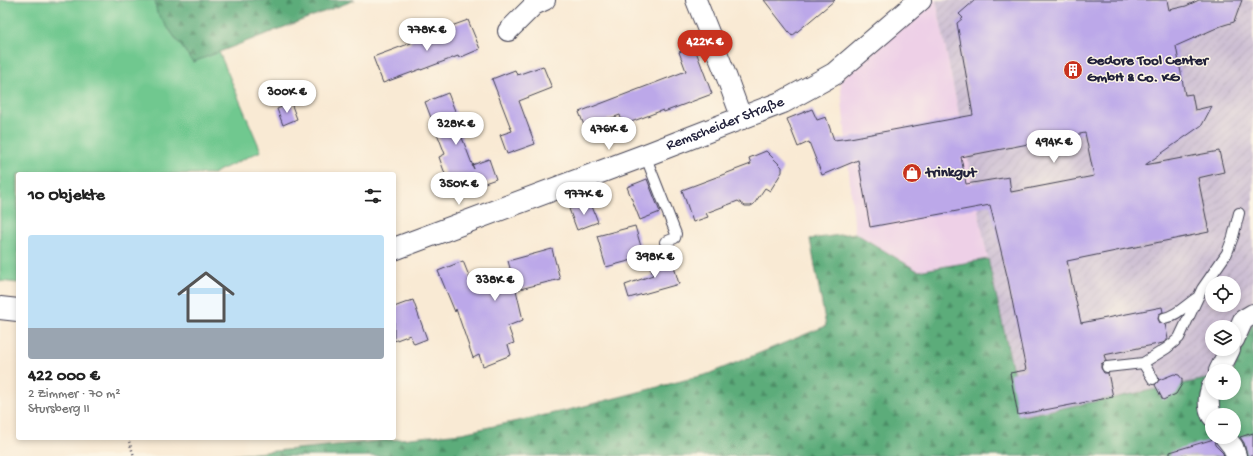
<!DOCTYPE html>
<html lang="de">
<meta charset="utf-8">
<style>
:root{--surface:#fff;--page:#f2f2f2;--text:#222;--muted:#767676;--accent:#c8321e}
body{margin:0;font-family:"Gochi Hand",sans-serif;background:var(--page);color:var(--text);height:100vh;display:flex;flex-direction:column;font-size:15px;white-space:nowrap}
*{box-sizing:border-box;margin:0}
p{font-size:13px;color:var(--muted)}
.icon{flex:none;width:22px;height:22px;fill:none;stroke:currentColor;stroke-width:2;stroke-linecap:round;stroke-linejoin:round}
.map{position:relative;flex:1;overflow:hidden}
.sheet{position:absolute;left:16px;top:172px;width:380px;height:268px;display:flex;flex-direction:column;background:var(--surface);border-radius:4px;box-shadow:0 2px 6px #0003}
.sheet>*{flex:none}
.tools{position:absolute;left:1205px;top:276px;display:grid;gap:8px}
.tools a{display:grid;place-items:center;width:36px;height:36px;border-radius:50%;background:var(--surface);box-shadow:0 2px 6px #0003;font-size:20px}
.price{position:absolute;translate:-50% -34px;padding:0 9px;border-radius:14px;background:#fff;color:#222;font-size:13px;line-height:26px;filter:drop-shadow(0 1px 2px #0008)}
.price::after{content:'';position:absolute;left:50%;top:24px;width:12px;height:9px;margin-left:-6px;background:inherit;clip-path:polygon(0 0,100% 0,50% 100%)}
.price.selected{background:var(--accent);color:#fff}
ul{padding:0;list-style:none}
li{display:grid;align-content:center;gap:8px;height:212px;padding:0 12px}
li span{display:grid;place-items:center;height:124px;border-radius:4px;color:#555}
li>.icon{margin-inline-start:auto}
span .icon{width:72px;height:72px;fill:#fffc;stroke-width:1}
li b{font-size:17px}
h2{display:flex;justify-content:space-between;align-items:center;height:48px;padding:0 12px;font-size:17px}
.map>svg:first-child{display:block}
.built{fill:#eed0e7}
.industrial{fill:url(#industrial-furrows);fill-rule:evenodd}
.grass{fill:#6fc88f;stroke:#487565}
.forest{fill:url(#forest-firs);stroke:#3e675a;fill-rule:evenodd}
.building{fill:#bca8e9;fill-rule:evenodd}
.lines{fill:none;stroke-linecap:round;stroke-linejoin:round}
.lane-casing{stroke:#424052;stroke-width:12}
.street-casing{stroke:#424052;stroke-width:22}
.secondary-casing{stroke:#424052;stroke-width:24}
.path{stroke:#424052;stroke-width:2.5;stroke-dasharray:1 3;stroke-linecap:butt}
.lane{stroke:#fff;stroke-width:10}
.street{stroke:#fff;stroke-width:20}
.secondary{stroke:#fff;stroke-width:22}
.labels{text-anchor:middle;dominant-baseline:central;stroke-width:3;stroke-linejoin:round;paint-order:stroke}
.poi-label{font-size:15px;font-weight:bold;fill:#22223b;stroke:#fcf5e5;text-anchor:start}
.street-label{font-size:15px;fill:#22223b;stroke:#fcf5e5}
</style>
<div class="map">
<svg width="1253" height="456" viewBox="0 0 1253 456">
<defs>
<pattern id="industrial-furrows" width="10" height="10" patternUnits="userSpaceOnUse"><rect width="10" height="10" fill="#ccbed3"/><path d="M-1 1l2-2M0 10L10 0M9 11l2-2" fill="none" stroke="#afa3b6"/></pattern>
<pattern id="forest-firs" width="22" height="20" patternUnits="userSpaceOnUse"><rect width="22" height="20" fill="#5bac7a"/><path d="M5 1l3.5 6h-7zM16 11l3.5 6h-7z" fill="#4b8c65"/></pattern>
</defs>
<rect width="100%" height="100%" fill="#fcf5e5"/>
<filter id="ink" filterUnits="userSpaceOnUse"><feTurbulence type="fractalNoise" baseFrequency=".025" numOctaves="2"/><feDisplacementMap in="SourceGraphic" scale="8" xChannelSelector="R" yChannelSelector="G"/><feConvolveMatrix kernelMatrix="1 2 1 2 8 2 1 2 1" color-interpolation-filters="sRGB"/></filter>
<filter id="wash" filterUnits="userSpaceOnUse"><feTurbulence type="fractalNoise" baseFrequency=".012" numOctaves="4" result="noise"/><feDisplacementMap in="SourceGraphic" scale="16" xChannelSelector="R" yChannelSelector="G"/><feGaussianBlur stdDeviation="0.9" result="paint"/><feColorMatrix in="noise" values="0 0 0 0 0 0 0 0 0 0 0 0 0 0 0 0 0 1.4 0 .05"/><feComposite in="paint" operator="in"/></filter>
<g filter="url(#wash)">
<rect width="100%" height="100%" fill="#f9ead4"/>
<path class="built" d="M 934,0 L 936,0 L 988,259 L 918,271 L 855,233 L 840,80 Z"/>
<path class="industrial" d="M 936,0 L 1253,0 L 1253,321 L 1233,371 L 1212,371 L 1212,378 L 1023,416 L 988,259 ZM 1212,283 L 1234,283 L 1234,305 L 1212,305 ZM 1212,327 L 1234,327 L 1234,349 L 1212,349 Z"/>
<path class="grass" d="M 0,0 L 155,0 L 157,13 L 193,62 L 219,52 L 261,151 L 214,173 L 214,174 L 18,174 L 18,283 L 0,281 Z"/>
<path class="forest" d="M 155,0 L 355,0 L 193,62 L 157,13 Z
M 855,233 L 918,271 L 988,259 L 1023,416 L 1212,378 L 1212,393 L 1234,393 L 1234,371 L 1233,371 L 1253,321 L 1253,456 L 223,456 L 462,433 L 577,408 L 708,374 L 826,326 L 810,239 ZM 1212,415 L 1234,415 L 1234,437 L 1212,437 Z"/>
<g id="blocks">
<path class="building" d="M 764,0 L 835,0 L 792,36 Z
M 975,0 L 1167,0 L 1169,10 L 1186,6 L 1199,0 L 1242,0 L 1234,22 L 1221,26 L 1176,46 L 1185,95 L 1192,94 L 1195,110 L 1212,106 L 1202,125 L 1145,165 L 1219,151 L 1224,172 L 1198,178 L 1209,232 L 1067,261 L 1081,323 L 1162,307 L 1163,312 L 1159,314 L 1158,319 L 1160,323 L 1165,324 L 1168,339 L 1163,343 L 1104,355 L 1106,361 L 1101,364 L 1101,368 L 1104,373 L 1108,373 L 1113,397 L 1018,415 L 1010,373 L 1026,370 L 1008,280 L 990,205 L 870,227 L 858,160 L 822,175 L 809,142 L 798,147 L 787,119 L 812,109 L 817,120 L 826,117 L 834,140 L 850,138 L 973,115 L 957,23 L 963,18 L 959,14 ZM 1085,133 L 1094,176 L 1011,192 L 1009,177 L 966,184 L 961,157 Z
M 468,20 L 480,49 L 459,58 L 458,56 L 421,70 L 421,69 L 383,83 L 373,57 L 411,43 L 410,41 Z
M 694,46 L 712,94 L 664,112 L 663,110 L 623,125 L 620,115 L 585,128 L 579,112 L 686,71 L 679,52 Z
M 543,66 L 552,88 L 519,101 L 535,144 L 507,154 L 500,135 L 512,131 L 492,79 L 515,70 L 517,75 Z
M 448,93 L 459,121 L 456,122 L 474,169 L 472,165 L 489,159 L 496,179 L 479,185 L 477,178 L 450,188 L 439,157 L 445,154 L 425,102 Z
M 291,103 L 297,119 L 283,125 L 277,109 Z
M 766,151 L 782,167 L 782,172 L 770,191 L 765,188 L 754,204 L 751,206 L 745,206 L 738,201 L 706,213 L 708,217 L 693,222 L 682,190 L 751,164 L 749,158 Z
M 647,179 L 660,212 L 640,220 L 627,187 Z
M 590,201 L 598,222 L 577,230 L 569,209 Z
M 635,226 L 644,257 L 606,267 L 597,236 Z
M 552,249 L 560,279 L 516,290 L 523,320 L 508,326 L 514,343 L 508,345 L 511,355 L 483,366 L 479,355 L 473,358 L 456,309 L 455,312 L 438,271 L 463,261 L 473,286 L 512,275 L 508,261 Z
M 671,256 L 679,284 L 629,298 L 625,285 L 653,275 L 649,263 Z
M 413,300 L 427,339 L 414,344 L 410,335 L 394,341 L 394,307 Z
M 1174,374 L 1179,375 L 1182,379 L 1182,384 L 1176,394 L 1163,400 L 1155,385 L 1159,380 Z
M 1253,433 L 1253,456 L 1247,456 L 1244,443 L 1240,437 Z
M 1214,439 L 1215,445 L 1223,453 L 1224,456 L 1170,456 L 1170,452 Z"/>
</g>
</g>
<g filter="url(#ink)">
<use href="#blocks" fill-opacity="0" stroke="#424052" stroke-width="1"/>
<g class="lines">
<defs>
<path id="lane" d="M 645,155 L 676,234 L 675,238 L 665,242
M 1164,318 C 1177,316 1187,304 1198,297
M 1143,363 L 1153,379
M 1107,367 L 1143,363 L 1167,348 L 1179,338 L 1202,289 L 1227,253 L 1233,237 L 1239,213"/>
<path id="street" d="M 696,0 L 724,70 L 742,119
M 508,31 L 534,5 L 545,0
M 1234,340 L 1243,320 L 1253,314
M 1219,371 L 1230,349
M 1212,386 C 1208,396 1207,406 1212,416
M 1225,437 L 1233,447 L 1236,456"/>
<g id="secondary">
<path id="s1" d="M 394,249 L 651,153 L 783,102 L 834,74 L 920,0"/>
<path d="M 0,308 L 18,310"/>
</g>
</defs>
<use href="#lane" class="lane-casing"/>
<use href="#street" class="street-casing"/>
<use href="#secondary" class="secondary-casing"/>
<path class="path" d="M 128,438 L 134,456"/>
<use href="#lane" class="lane"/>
<use href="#street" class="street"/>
<use href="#secondary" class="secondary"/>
</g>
</g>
<defs>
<symbol id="building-disc" viewBox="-11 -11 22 22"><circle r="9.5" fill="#c8321e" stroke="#fcf5e5"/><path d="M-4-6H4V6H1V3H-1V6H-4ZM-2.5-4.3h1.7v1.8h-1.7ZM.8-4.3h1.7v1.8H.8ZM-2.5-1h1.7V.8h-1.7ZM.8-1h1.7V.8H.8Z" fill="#fff"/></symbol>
<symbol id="shop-disc" viewBox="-11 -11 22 22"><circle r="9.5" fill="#c8321e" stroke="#fcf5e5"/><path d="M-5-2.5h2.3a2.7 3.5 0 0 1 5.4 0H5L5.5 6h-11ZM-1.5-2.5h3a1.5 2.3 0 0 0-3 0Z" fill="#fff"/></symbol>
</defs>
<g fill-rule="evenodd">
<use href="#building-disc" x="1062" y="59" width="22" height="22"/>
<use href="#shop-disc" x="901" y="162" width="22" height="22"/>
</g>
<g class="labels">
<g class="poi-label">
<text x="1087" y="61">Gedore Tool Center<tspan x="1087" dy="17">GmbH &amp; Co. KG</tspan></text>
<text x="926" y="173">trinkgut</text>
</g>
<g class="street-label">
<text stroke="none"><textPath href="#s1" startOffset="354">Remscheider Straße</textPath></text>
</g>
</g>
</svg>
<div class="tools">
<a><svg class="icon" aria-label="locate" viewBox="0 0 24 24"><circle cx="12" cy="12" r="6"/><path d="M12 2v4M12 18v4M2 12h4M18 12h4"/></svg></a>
<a><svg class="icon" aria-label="layers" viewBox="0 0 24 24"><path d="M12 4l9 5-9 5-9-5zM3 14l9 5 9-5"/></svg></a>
<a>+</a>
<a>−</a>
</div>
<b class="price" style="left:427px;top:52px">778K €</b>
<b class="price selected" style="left:705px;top:64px">422K €</b>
<b class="price" style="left:287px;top:114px">300K €</b>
<b class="price" style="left:456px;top:146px">328K €</b>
<b class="price" style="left:609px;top:151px">476K €</b>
<b class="price" style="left:1054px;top:164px">494K €</b>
<b class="price" style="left:459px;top:206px">350K €</b>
<b class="price" style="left:584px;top:216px">977K €</b>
<b class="price" style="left:655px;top:279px">398K €</b>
<b class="price" style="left:495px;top:302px">338K €</b>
<section class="sheet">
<h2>10 Objekte<svg class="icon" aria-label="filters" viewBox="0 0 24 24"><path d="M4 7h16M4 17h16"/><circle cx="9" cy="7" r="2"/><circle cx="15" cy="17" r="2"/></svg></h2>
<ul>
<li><span style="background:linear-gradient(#bfe0f5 75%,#9aa5b1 0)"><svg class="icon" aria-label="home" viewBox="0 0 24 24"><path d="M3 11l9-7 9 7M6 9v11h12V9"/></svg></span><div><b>422 000 €</b><p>2 Zimmer · 70 m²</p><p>Stursberg II</p></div></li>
</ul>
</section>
</div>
